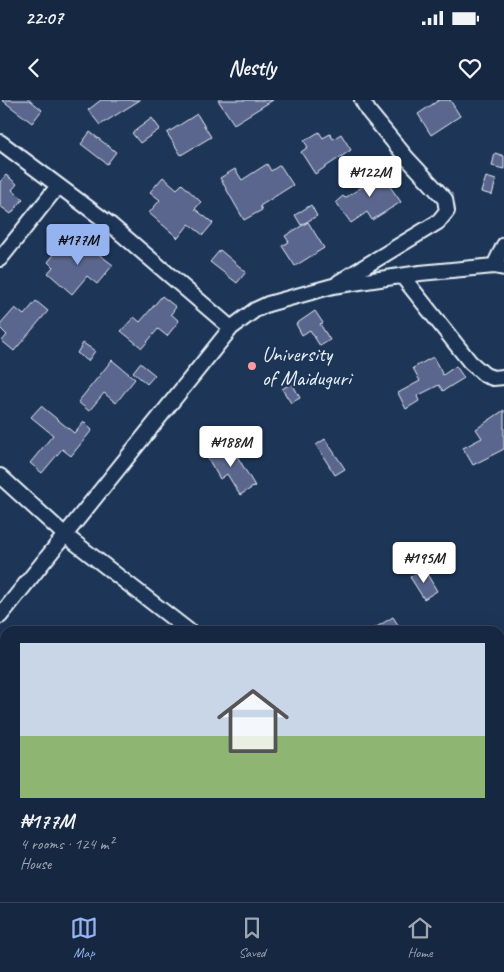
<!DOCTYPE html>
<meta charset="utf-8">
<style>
:root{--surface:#162841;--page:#1f3048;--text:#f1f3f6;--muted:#9ea6b1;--line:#35445a;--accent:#95b2f1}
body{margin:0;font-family:Caveat,sans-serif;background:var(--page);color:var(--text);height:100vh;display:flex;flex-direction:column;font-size:19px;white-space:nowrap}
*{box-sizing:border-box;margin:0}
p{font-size:16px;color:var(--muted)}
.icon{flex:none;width:28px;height:28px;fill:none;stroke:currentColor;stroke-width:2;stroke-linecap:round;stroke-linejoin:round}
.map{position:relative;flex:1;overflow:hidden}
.drawer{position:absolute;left:0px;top:526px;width:505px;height:276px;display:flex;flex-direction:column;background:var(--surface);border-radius:15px 15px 0 0;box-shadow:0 5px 20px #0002,0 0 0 1px var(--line)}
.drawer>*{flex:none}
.price{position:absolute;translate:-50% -42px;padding:0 11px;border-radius:5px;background:#fff;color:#222;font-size:16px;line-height:32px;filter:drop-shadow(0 1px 2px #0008)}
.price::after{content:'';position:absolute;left:50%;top:30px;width:15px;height:11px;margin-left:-8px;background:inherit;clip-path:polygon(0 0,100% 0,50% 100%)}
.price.active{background:var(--accent);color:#111}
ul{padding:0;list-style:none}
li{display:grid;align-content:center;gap:10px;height:265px;padding:0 20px}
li+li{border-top:1px solid var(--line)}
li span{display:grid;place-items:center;height:155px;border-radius:0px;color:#555}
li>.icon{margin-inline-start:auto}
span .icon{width:90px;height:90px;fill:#fffc;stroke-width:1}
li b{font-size:21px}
.status{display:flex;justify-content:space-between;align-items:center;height:35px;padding:0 25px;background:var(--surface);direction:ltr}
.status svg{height:14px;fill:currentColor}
header{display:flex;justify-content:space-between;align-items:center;height:65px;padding:0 20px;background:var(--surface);font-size:22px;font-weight:700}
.tab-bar{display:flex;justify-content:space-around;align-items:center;height:70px;border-top:1px solid var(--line);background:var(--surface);font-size:14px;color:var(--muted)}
.tab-bar a{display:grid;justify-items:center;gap:2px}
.tab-bar .active{color:var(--accent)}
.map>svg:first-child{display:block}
.building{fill:#5a668d;stroke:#e8f1f8}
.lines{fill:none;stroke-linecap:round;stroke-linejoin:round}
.minor-casing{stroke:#e8f1f8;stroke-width:18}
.minor{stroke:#1d3557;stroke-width:14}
.poi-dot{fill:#ff9aa2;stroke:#1d3557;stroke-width:2}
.labels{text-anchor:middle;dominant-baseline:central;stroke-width:4.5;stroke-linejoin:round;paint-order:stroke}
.poi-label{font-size:21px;fill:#e8f1f8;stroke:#1d3557;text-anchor:start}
</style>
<div class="status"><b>22:07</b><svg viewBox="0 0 49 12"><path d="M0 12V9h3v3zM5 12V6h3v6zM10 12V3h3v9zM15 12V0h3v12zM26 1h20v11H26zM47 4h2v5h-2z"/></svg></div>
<header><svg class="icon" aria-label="back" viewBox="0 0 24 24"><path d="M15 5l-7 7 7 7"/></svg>Nestly<svg class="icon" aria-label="heart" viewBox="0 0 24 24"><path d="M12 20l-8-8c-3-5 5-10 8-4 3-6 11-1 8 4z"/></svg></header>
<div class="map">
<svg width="504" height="802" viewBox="0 0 504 802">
<rect width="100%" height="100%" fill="#1d3557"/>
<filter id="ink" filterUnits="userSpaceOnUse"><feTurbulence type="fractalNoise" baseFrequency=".02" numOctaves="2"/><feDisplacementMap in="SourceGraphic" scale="10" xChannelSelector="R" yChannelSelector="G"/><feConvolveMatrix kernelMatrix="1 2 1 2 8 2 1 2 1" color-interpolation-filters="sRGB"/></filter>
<g filter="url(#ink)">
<path class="building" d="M 2,0 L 30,0 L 42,10 L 32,23 Z
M 101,0 L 140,0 L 100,25 L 88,10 Z
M 218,0 L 273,0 L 234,24 Z
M 439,0 L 450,0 L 460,16 L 431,35 L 418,14 Z
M 197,14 L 211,37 L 181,55 L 167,33 Z
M 152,18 L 160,29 L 140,43 L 132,33 Z
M 90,32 L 116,52 L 107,64 L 81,44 Z
M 319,32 L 323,38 L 330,34 L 333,39 L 341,34 L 351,50 L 315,74 L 301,52 L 308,47 L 304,41 Z
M 495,53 L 504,56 L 504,69 L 492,66 Z
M 267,64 L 271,71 L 280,65 L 293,85 L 260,106 L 262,110 L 244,120 L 220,78 L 235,69 L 242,80 Z
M 374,64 L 401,102 L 372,120 L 367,112 L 351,123 L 336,102 L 343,96 L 345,98 L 371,81 L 364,72 Z
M 6,75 L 17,84 L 12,90 L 23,99 L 11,114 L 0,106 L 0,82 Z
M 163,77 L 177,89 L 182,84 L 201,102 L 195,109 L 213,123 L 203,135 L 189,124 L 178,138 L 149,113 L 160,100 L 150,92 Z
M 486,77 L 496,80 L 492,95 L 481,92 Z
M 311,105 L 317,116 L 301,125 L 295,115 Z
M 308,122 L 324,148 L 295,166 L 282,146 L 289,142 L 285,136 Z
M 86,140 L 98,150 L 96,152 L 113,165 L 97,184 L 87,176 L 72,194 L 48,173 L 53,167 L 48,162 L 62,145 L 74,154 Z
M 220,150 L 246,172 L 237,183 L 210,162 Z
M 162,196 L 176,207 L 171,214 L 179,221 L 167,236 L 158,229 L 142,248 L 121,231 L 134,217 L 140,222 Z
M 36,201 L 48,211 L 14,251 L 2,241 L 7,235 L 0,228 L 0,225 L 15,208 L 24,215 Z
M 315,211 L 323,223 L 320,224 L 330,240 L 320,246 L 310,230 L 302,235 L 296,224 Z
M 83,243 L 95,251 L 88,261 L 77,253 Z
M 433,257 L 443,275 L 456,266 L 464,278 L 443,291 L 439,285 L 417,296 L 419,301 L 406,309 L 398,293 L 420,281 L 413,268 Z
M 112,260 L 135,279 L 116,303 L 104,293 L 89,311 L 78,302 Z
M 140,263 L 155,275 L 147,284 L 133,272 Z
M 292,283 L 300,298 L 291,303 L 282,289 Z
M 41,306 L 74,333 L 84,322 L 92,330 L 71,356 L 62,349 L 42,373 L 30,363 L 53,335 L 31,317 Z
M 504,310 L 504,349 L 473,365 L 463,348 L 482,338 L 476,329 Z
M 325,339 L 345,369 L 335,375 L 316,345 Z
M 229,343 L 255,386 L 240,395 L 227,374 L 220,379 L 207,357 Z
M 424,469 L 437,491 L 424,499 L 410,477 Z
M 393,517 L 402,531 L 370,531 Z"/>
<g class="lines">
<defs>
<path id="minor" d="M 0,42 L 111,125 L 231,228
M 0,159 L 58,86
M 494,166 L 504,145
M 402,176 L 470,262 L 485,275 L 493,278 L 504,277
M 339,182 L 438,122 L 447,111 L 445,99 L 406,57 L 369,12 L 362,0
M 0,376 L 65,435 L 189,531
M 0,516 L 231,228 L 255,210 L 268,204 L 333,186 L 420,173 L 494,166 L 504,168
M 0,708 L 5,707
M 500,764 L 504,762
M 500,787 L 504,793
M 250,798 L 252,802"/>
</defs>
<use href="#minor" class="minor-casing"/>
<use href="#minor" class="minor"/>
</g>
</g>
<circle class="poi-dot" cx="252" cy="266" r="5"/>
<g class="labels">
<g class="poi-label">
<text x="262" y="254">University<tspan x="262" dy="24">of Maiduguri</tspan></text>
</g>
</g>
</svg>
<b class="price" style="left:370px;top:98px">₦122M</b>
<b class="price active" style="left:78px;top:166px">₦177M</b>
<b class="price" style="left:231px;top:368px">₦188M</b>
<b class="price" style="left:424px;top:484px">₦195M</b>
<section class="drawer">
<ul>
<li><span style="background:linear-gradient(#c9d6e8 60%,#8fb573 0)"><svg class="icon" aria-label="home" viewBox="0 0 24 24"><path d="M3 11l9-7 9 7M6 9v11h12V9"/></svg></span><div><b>₦177M</b><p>4 rooms · 124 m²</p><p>House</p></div></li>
</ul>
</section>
</div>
<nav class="tab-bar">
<a class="active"><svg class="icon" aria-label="map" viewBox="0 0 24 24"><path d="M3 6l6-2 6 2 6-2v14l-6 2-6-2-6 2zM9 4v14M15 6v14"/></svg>Map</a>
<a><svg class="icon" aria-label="saved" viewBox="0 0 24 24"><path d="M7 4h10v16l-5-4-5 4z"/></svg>Saved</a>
<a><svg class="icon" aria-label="home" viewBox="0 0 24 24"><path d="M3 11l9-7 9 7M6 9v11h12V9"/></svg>Home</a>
</nav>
